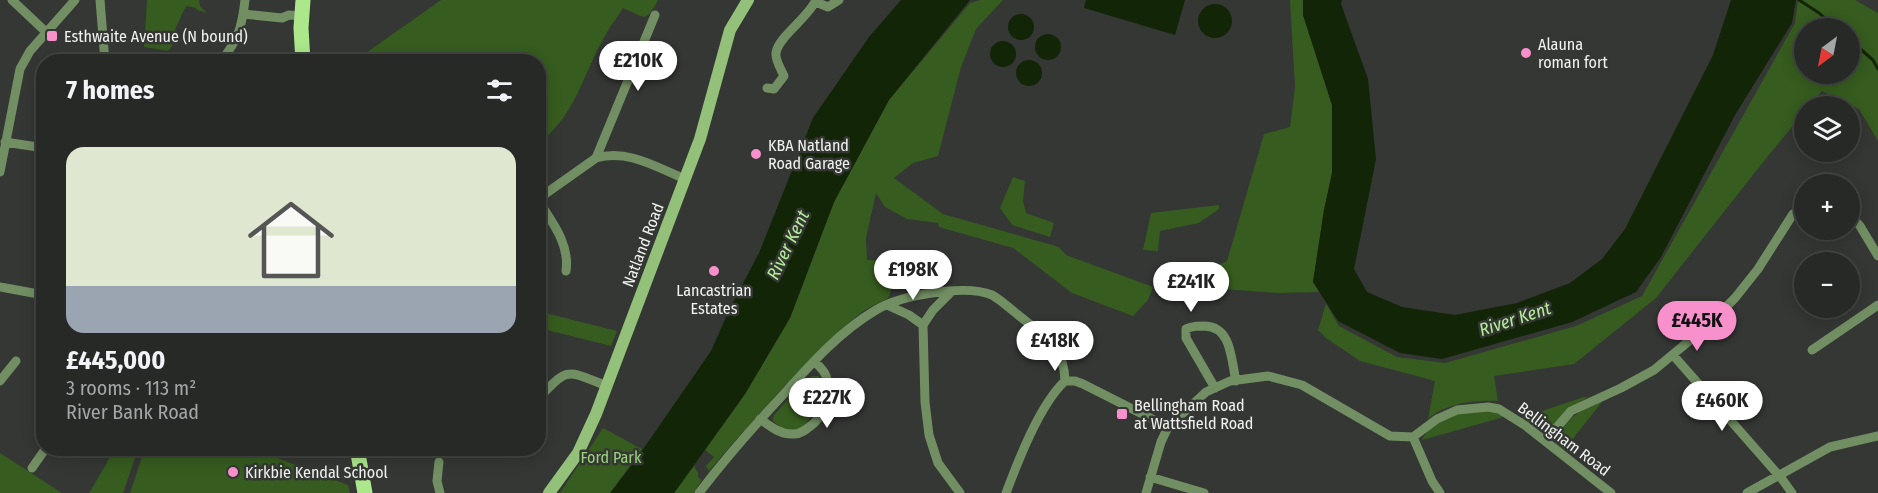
<!DOCTYPE html>
<meta charset="utf-8">
<style>
:root{--surface:#272926;--page:#2f312e;--text:#f1f3f6;--muted:#a4a6a7;--line:#434543;--accent:#f890cc}
body{margin:0;font-family:"Fira Sans Condensed",sans-serif;background:var(--page);color:var(--text);height:100vh;display:flex;flex-direction:column;font-size:22px;white-space:nowrap}
*{box-sizing:border-box;margin:0}
p{font-size:20px;color:var(--muted)}
.icon{flex:none;width:33px;height:33px;fill:none;stroke:currentColor;stroke-width:2;stroke-linecap:round;stroke-linejoin:round}
.map{position:relative;flex:1;overflow:hidden}
.panel{position:absolute;left:36px;top:54px;width:510px;height:402px;display:flex;flex-direction:column;background:var(--surface);border-radius:24px;box-shadow:0 3px 15px #0003,0 0 0 2px var(--line)}
.panel>*{flex:none}
.needle{width:39px;rotate:212deg}
.fabs{position:absolute;left:1794px;top:18px;display:grid;gap:12px}
.fabs a{display:grid;place-items:center;width:66px;height:66px;border-radius:50%;background:var(--surface);box-shadow:0 3px 15px #0003,0 0 0 2px var(--line);font-size:30px}
.price{position:absolute;translate:-50% -51px;padding:0 14px;border-radius:21px;background:#fff;color:#222;font-size:20px;line-height:39px;filter:drop-shadow(0 2px 3px #0008)}
.price::after{content:'';position:absolute;left:50%;top:36px;width:18px;height:14px;margin-left:-9px;background:inherit;clip-path:polygon(0 0,100% 0,50% 100%)}
.price.selected{background:var(--accent);color:#111}
ul{padding:0;list-style:none}
li{display:grid;align-content:center;gap:12px;height:318px;padding:0 30px}
li+li{border-top:2px solid var(--line)}
li span{display:grid;place-items:center;height:186px;border-radius:18px;color:#555}
li>.icon{margin-inline-start:auto}
span .icon{width:108px;height:108px;fill:#fffc;stroke-width:1}
li b{font-size:26px}
h2{display:flex;justify-content:space-between;align-items:center;height:72px;padding:0 30px;font-size:26px}
.map>svg:first-child{display:block}
.green{fill:#365c1f;fill-rule:evenodd}
.water{fill:#122506}
.lines{fill:none;stroke-linecap:round;stroke-linejoin:round}
.stream{stroke:#122506;stroke-width:3}
.street{stroke:#728f63;stroke-width:9}
.secondary{stroke:#93c17a;stroke-width:12}
.primary{stroke:#ace78c;stroke-width:15}
.poi-dot{fill:#f890cc;stroke:#343733;stroke-width:2}
.labels{text-anchor:middle;dominant-baseline:central;stroke-width:5;stroke-linejoin:round;paint-order:stroke}
.poi-label{font-size:16px;fill:#f0f2ef;stroke:#343733;text-anchor:start}
.street-label{font-size:16px;fill:#f0f2ef;stroke:#343733}
.park-label{font-size:16px;fill:#9bd37d;stroke:#343733}
.water-label{font-size:18px;font-style:italic;fill:#b4ed96;stroke:#343733}
</style>
<div class="map">
<svg width="1878" height="493" viewBox="0 0 1878 493">
<rect width="100%" height="100%" fill="#343733"/>
<path class="green" d="M 147,0 L 199,0 L 200,6 L 207,13 L 197,10 L 196,8 L 186,6 L 176,27 L 172,46 L 168,51 L 144,47 Z
M 441,0 L 658,0 C 645,25 645,17 623,8 C 617,18 610,26 605,36 C 584,71 575,118 539,142 L 538,62 L 403,61 L 395,52 L 386,61 L 353,62 Z
M 980,0 L 1003,0 L 976,29 L 961,67 L 938,156 L 913,163 L 894,178 L 943,214 L 1059,247 L 1066,255 L 1153,287 L 1148,300 L 1133,316 L 1072,293 L 1013,248 L 939,227 L 938,223 L 907,219 L 885,207 L 876,193 L 866,238 L 867,260 L 890,261 C 890,271 894,289 888,298 C 885,301 880,302 876,304 C 863,310 849,322 839,332 C 793,375 750,423 709,471 L 706,466 L 714,457 L 705,450 L 745,394 L 790,318 L 834,202 L 889,100 L 970,3 Z
M 1290,0 L 1303,0 L 1303,15 L 1332,105 L 1332,173 L 1324,210 L 1313,282 L 1319,292 L 1278,293 L 1195,287 L 1196,275 L 1227,261 L 1264,134 L 1290,127 L 1295,87 Z
M 1798,0 L 1855,0 L 1878,13 L 1878,141 L 1859,109 L 1822,91 L 1809,106 L 1804,106 L 1804,112 L 1756,171 L 1656,298 L 1574,364 L 1494,376 L 1498,401 C 1475,400 1446,403 1428,419 L 1435,381 L 1360,361 L 1326,338 L 1318,330 L 1326,304 L 1339,326 L 1397,357 L 1445,363 L 1576,326 L 1642,296 L 1795,23 ZM 1804,28 L 1850,28 L 1850,74 L 1804,74 Z
M 1013,177 L 1025,181 L 1023,201 L 1026,213 L 1054,223 L 1050,237 L 1012,225 L 1000,208 Z
M 1219,205 L 1219,209 L 1199,223 L 1160,231 L 1158,251 L 1143,250 L 1151,213 Z
M 538,295 L 544,311 L 549,314 L 617,331 L 611,346 L 539,328 Z
M 812,376 L 818,376 L 823,379 L 825,385 L 825,401 L 799,431 C 787,431 779,429 772,419 L 775,414 L 804,382 Z
M 1584,397 L 1588,397 L 1572,407 L 1545,436 L 1521,418 Z
M 1605,398 L 1564,450 L 1555,443 L 1554,438 C 1571,415 1580,411 1605,398 Z
M 1484,410 L 1496,412 L 1504,417 L 1422,440 C 1427,429 1443,418 1455,413 C 1463,410 1475,411 1484,410 Z
M 603,428 L 642,449 L 610,493 L 560,493 Z
M 145,448 L 254,449 L 348,485 L 350,493 L 130,493 Z
M 112,449 L 138,449 L 123,493 L 89,493 L 108,461 Z
M 0,453 L 62,493 L 0,493 Z
M 694,466 L 698,473 L 698,477 L 702,480 L 693,493 L 674,493 Z"/>
<path class="water" d="M 901,0 L 970,0 L 889,100 L 834,202 L 790,318 L 745,394 L 674,493 L 610,493 L 635,461 L 711,351 L 730,308 L 759,253 L 813,118 L 869,37 Z
M 1086,0 L 1185,0 L 1175,35 L 1084,8 Z
M 1303,0 L 1342,0 L 1341,4 L 1368,79 L 1376,159 L 1354,269 L 1367,292 L 1402,307 L 1455,315 L 1517,303 L 1570,283 L 1602,259 L 1625,229 L 1713,55 L 1731,0 L 1796,0 L 1792,23 L 1735,115 L 1661,257 L 1636,292 L 1572,322 L 1442,359 L 1400,353 L 1338,321 L 1313,282 L 1324,210 L 1332,173 L 1332,105 L 1303,15 Z
M1198 21a17 17 0 1 1 34 0a17 17 0 1 1-34 0Z
M1008 27a13 13 0 1 1 26 0a13 13 0 1 1-26 0Z
M1035 47a13 13 0 1 1 26 0a13 13 0 1 1-26 0Z
M990 54a13 13 0 1 1 26 0a13 13 0 1 1-26 0Z
M1016 73a13 13 0 1 1 26 0a13 13 0 1 1-26 0Z"/>
<g class="lines">
<path class="stream" d="M 1799,0 L 1819,13 L 1836,28
M 1850,40 L 1873,60 L 1878,69"/>
<path class="street" d="M 12,0 L 46,32
M 100,0 L 105,62
M 816,2 L 828,7 L 839,0
M 243,14 L 282,18 L 289,15 L 302,16
M 220,62 C 238,41 242,27 245,0
M 767,88 L 774,89 L 784,76 C 781,69 775,60 776,53 C 778,37 808,18 816,0
M 5,142 L 44,148
M 596,158 L 655,15
M 0,172 L 20,69 L 30,51 L 75,0
M 538,199 L 596,158 C 628,149 656,167 685,179
M 538,200 C 552,222 570,244 566,271
M 1850,215 L 1860,226 L 1878,256
M 0,287 L 44,295
M 952,291 L 933,310 L 923,325 L 925,402 L 929,435 L 938,463 L 960,493
M 887,305 L 909,315 L 923,325
M 1812,350 L 1878,305
M 1673,355 L 1782,479 L 1792,493
M 0,381 L 16,361
M 1215,388 L 1186,338 L 1186,329 C 1193,326 1197,326 1205,326 C 1232,327 1231,360 1236,381
M 538,399 C 569,366 566,370 607,386
M 760,419 C 770,426 780,435 794,434 C 802,434 808,428 814,423 C 827,410 833,393 826,376 C 824,370 818,365 814,361
M 1413,437 L 1432,481 L 1440,493
M 1545,441 L 1571,411 L 1621,388 L 1654,370 L 1706,327 L 1735,298 L 1758,269 L 1793,214 L 1804,207
M 439,462 L 437,481 L 440,493
M 32,468 L 46,448
M 1150,477 L 1204,493
M 699,493 C 725,459 753,427 782,396 C 810,365 840,331 876,310 C 901,295 965,284 992,295 C 1001,300 1009,308 1017,314 C 1043,336 1064,344 1065,381
M 1006,493 C 1018,461 1040,404 1065,381 L 1075,381 L 1083,384 L 1168,427
M 1146,493 L 1161,442 L 1168,427 L 1206,392 L 1230,381 L 1268,376 L 1302,385 L 1390,436 L 1413,437 L 1437,419 L 1457,410 L 1488,407 L 1499,409 L 1526,426 L 1611,493
M 1747,493 L 1830,447 L 1878,436"/>
<path class="secondary" d="M 549,493 L 578,453 L 596,414 L 700,139 L 730,30 L 748,0"/>
<path class="primary" d="M 303,0 L 301,28 L 303,62
M 357,448 L 365,493"/>
</g>
<g class="poi-dot">
<rect x="46" y="30" width="12" height="12" rx="3"/>
<circle cx="1526" cy="53" r="6"/>
<circle cx="756" cy="154" r="6"/>
<circle cx="714" cy="271" r="6"/>
<rect x="1116" y="408" width="12" height="12" rx="3"/>
<circle cx="233" cy="472" r="6"/>
</g>
<g class="labels">
<g class="poi-label">
<text x="64" y="36">Esthwaite Avenue (N bound)</text>
<text x="1538" y="44">Alauna<tspan x="1538" dy="18">roman fort</tspan></text>
<text x="768" y="145">KBA Natland<tspan x="768" dy="18">Road Garage</tspan></text>
<text x="714" y="290" text-anchor="middle">Lancastrian<tspan x="714" dy="18">Estates</tspan></text>
<text x="1134" y="405">Bellingham Road<tspan x="1134" dy="18">at Wattsfield Road</tspan></text>
<text x="245" y="472">Kirkbie Kendal School</text>
</g>
<g class="street-label">
<text transform="translate(643 245) rotate(-69)">Natland Road</text>
<text transform="translate(1564 439) rotate(37)">Bellingham Road</text>
</g>
<g class="park-label">
<text x="611" y="457">Ford Park</text>
</g>
<g class="water-label">
<text transform="translate(788 245) rotate(-64)">River Kent</text>
<text transform="translate(1515 319) rotate(-18)">River Kent</text>
</g>
</g>
</svg>
<div class="fabs">
<a><svg class="needle" viewBox="-14 -14 28 28"><path d="M0-13l5 13h-10z" fill="#e53935"/><path d="M0 13l5-13h-10z" fill="#a4a6a7"/></svg></a>
<a><svg class="icon" aria-label="layers" viewBox="0 0 24 24"><path d="M12 4l9 5-9 5-9-5zM3 14l9 5 9-5"/></svg></a>
<a>+</a>
<a>−</a>
</div>
<b class="price" style="left:638px;top:92px">£210K</b>
<b class="price" style="left:913px;top:301px">£198K</b>
<b class="price" style="left:1191px;top:313px">£241K</b>
<b class="price selected" style="left:1697px;top:352px">£445K</b>
<b class="price" style="left:1055px;top:372px">£418K</b>
<b class="price" style="left:827px;top:429px">£227K</b>
<b class="price" style="left:1722px;top:432px">£460K</b>
<section class="panel">
<h2>7 homes<svg class="icon" aria-label="filters" viewBox="0 0 24 24"><path d="M4 7h16M4 17h16"/><circle cx="9" cy="7" r="2"/><circle cx="15" cy="17" r="2"/></svg></h2>
<ul>
<li><span style="background:linear-gradient(#dfe7d0 75%,#9aa5b1 0)"><svg class="icon" aria-label="home" viewBox="0 0 24 24"><path d="M3 11l9-7 9 7M6 9v11h12V9"/></svg></span><div><b>£445,000</b><p>3 rooms · 113 m²</p><p>River Bank Road</p></div></li>
</ul>
</section>
</div>
